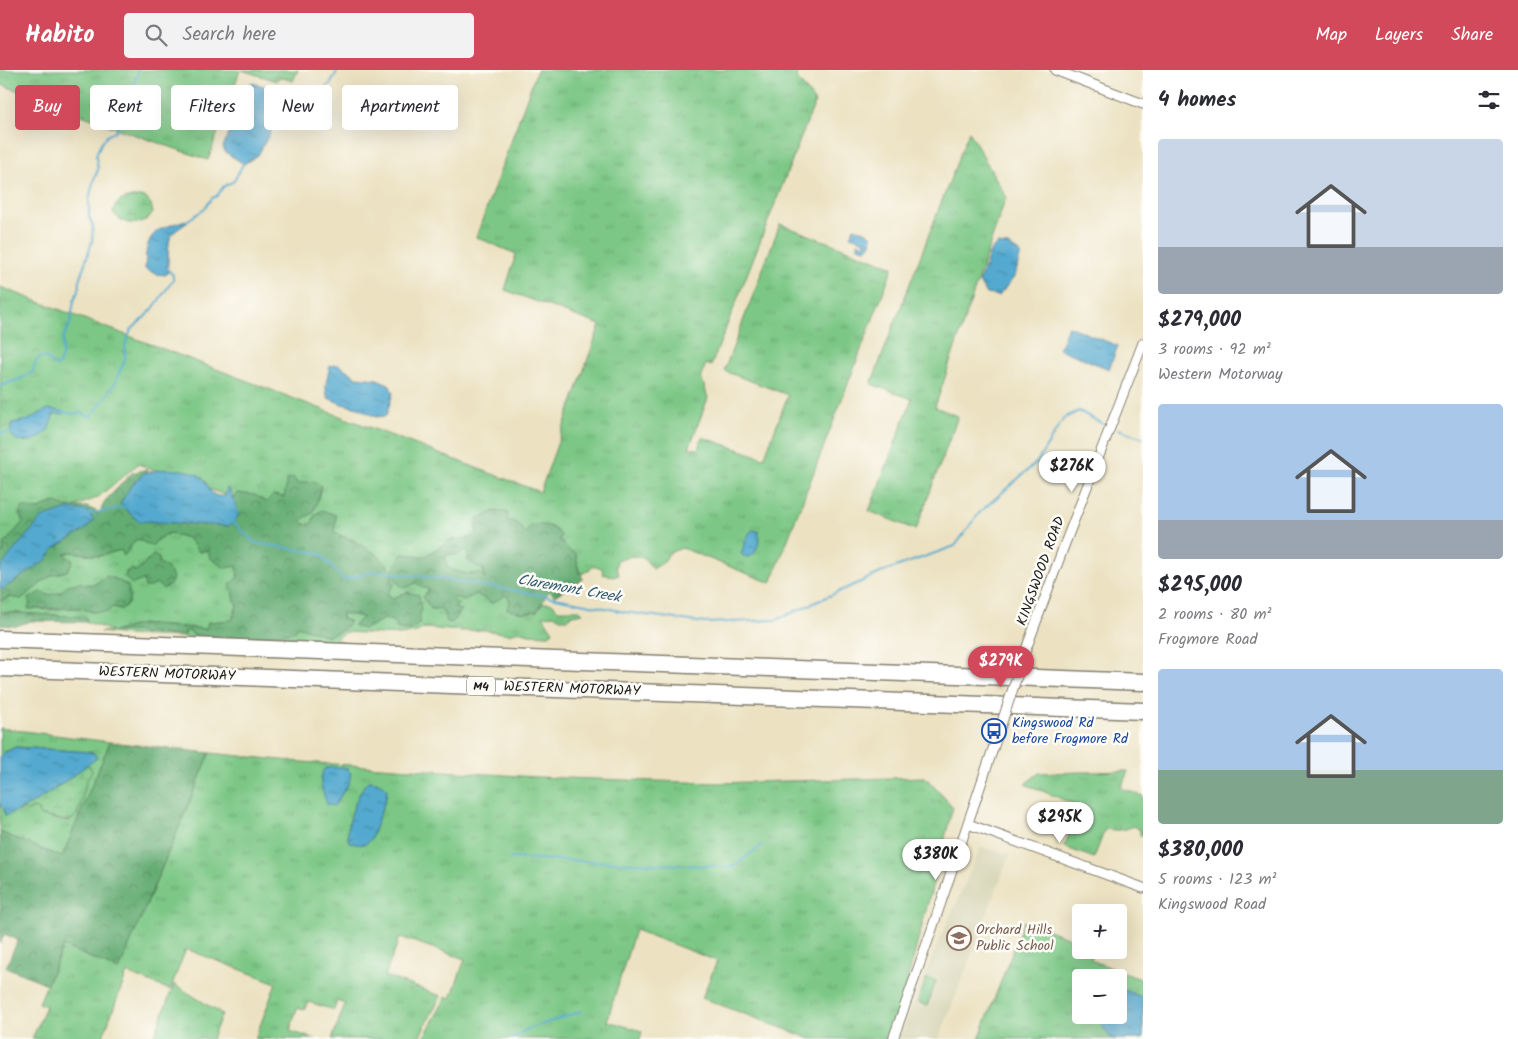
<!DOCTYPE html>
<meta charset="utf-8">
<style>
:root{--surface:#fff;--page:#f2f2f3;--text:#2b2b33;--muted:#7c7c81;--accent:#d1495b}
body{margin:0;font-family:Kalam,sans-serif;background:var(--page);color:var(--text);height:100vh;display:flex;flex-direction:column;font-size:19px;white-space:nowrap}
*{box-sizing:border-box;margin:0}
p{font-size:16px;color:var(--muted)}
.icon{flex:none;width:28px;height:28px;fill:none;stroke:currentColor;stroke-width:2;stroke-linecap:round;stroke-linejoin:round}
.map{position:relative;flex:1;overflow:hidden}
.panel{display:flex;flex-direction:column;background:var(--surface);width:375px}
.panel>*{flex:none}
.top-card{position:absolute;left:15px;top:15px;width:475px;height:45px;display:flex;gap:10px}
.tools{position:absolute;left:1072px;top:834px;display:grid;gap:10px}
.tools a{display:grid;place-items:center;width:55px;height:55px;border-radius:5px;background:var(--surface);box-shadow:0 5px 20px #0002;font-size:25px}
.price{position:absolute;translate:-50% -42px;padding:0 11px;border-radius:18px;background:#fff;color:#222;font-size:16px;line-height:32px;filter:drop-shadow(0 1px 2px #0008)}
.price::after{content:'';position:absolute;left:50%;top:30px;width:15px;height:11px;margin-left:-8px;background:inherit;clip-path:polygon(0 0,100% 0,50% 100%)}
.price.selected{background:var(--accent);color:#fff}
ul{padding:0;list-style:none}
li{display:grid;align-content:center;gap:10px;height:265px;padding:0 15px}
li span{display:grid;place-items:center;height:155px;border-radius:5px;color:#555}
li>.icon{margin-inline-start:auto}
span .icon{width:90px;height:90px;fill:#fffc;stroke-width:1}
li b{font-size:21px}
h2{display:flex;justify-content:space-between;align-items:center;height:60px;padding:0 15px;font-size:21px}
.chip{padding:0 18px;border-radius:5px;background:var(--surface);box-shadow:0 5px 20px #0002;font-size:18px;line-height:45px}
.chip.selected{background:var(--accent);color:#fff}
header{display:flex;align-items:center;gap:30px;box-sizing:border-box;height:70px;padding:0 25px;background:var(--accent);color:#fff}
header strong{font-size:24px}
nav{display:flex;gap:28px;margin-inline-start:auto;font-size:18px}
.search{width:350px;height:45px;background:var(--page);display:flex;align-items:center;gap:12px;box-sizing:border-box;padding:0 18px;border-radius:5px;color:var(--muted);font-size:19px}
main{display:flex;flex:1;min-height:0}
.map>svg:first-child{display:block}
.built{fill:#d7d5b5}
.grass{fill:url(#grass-tufts);stroke:#4c7250;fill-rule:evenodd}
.forest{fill:url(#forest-crowns);stroke:#406447;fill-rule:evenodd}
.wetland{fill:url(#wetland-marsh);stroke:#4c7250}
.pitch{fill:#7bc785;stroke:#4c7250}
.water{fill:url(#water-ripples);stroke:#376276}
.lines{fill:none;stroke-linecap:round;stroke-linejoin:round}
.stream{stroke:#52a9cf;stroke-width:2}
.street-casing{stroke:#847f6f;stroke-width:11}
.highway-casing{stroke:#847f6f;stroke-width:19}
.street{stroke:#fff;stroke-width:9}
.highway{stroke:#fff;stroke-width:16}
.street-bridge-casing{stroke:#847f6f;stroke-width:11;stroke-linecap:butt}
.street-bridge{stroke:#fff;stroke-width:9}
.labels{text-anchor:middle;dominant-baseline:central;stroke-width:5;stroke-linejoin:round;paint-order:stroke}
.shield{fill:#fdfcf7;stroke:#605f5e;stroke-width:1}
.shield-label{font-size:12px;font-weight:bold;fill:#1c1c1c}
.street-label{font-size:14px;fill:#1c1c1c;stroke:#fdfcf7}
.transit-label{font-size:14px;fill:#164399;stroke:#fdfcf7;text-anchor:start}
.education-label{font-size:14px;fill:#785e54;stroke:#fdfcf7;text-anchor:start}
.water-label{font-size:15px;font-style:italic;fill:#345b6d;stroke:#fdfcf7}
</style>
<header>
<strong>Habito</strong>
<div class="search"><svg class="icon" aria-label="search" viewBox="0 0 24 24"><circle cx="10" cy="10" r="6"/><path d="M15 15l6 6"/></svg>Search here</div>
<nav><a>Map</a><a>Layers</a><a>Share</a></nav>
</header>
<main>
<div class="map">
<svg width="1143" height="969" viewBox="0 0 1143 969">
<defs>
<pattern id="grass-tufts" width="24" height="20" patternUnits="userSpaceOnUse" patternTransform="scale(1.25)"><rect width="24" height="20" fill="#7bc785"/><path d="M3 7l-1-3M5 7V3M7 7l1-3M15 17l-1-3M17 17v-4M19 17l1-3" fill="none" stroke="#6aaa72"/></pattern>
<pattern id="forest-crowns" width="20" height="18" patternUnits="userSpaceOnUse" patternTransform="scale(1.25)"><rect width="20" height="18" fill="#64ac72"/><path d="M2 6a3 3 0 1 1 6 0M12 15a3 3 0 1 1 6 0" fill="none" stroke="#528b5d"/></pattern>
<pattern id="wetland-marsh" width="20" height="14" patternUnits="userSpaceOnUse" patternTransform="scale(1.25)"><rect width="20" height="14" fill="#7bc785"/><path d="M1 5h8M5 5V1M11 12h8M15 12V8" fill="none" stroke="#6aaa72"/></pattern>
<pattern id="water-ripples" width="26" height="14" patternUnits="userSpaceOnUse" patternTransform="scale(1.25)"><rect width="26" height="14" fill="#52a9cf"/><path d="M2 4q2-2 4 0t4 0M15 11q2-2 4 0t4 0" fill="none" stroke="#4389a7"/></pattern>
</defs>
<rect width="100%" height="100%" fill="#fdfcf7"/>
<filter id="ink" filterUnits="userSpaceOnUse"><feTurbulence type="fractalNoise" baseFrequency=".02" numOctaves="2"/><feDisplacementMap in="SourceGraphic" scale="10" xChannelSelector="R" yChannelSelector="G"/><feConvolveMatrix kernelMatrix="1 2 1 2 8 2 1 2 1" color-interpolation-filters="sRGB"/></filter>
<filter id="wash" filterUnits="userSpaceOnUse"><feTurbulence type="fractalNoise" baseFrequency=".0096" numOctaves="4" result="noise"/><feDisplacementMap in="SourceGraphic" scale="20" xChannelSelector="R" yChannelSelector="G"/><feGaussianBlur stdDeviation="1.12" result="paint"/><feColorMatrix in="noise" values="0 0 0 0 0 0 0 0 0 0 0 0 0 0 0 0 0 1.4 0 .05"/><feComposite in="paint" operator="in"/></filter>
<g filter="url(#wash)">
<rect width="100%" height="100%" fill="#ece2c2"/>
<path class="built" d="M 981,777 L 1010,784 L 939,969 L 899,969 L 922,910 Z"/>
<path class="grass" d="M 0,0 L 240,0 L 208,90 L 121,60 L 0,14 Z
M 241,0 L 298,0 L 293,11 L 279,7 L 277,11 Z
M 537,0 L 799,0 L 796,7 L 815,32 L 711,296 L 706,294 L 701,306 L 708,328 L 689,378 L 698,379 L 702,367 L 764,388 L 788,325 L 724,301 L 780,154 L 893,197 L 771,513 L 682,478 L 669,483 L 664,492 L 653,499 L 644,488 L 632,486 L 617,490 L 616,498 L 619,505 L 613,507 L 603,504 L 602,498 L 595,496 L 582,504 L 578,498 L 576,484 L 571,482 L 559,470 L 476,455 L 477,463 L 470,468 L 442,475 L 426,486 L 402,484 L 398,491 C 407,501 416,517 429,519 L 442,539 L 447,552 L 460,541 L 453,538 L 452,531 L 455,527 L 476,524 L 506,525 C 518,541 513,544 537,541 L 543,533 L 552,533 L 558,540 L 580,540 L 583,543 L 572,545 L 568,549 L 560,549 L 554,545 L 543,546 L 553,562 L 549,565 L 529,564 L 519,561 L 509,564 L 483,560 L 461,561 L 425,558 L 416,562 L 400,565 L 345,562 L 335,569 L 344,573 L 280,569 L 279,571 L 127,565 L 100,562 L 112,561 L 87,552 L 86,547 L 0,542 L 0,531 L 9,527 L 21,528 L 52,505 L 67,501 L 64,484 L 72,482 L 99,486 L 121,480 L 124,485 L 136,469 L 158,469 L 169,463 L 188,468 L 199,482 L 209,480 L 237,496 L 238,508 L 231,514 L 237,536 L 232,550 L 208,552 L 207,559 L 141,554 L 116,561 L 136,561 L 145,564 L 149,562 L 169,565 L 190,561 L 193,565 L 215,566 L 297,556 L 328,566 L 349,551 L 342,549 L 342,543 L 363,547 L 364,559 L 384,549 L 393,551 L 407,522 L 393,528 L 386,524 L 388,496 L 378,486 L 353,470 L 334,463 L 315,445 L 312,453 L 306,455 L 301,452 L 138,394 L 97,428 L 68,439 L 0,498 L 0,217 L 540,422 L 600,255 L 505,220 L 516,184 L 476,167 ZM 154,485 L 158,494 L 143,509 L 132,514 L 126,502 L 131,499 L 136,501 ZM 106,507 L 130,526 L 128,534 L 121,539 L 113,537 L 92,542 L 81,538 L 71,538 L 48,540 L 28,538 L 30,534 L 61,522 L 68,515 L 95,514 Z
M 969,61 L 1006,127 L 935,337 L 958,346 L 916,460 L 869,441 L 912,329 L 871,314 Z
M 467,481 L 469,486 L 467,490 L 482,498 L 486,509 L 479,503 C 467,505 458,503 447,497 L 444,488 L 448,483 L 455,485 Z
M 0,658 L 110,672 L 62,788 L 0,762 L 0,735 L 4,739 L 18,742 L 22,739 L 28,741 L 34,738 L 38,740 L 39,744 L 41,746 L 68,752 L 73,749 L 80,736 L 86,711 L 92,701 L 88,694 L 96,688 L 95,684 L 90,682 L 16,677 L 3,683 L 0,689 Z
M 210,683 L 302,692 L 536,707 L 717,713 L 925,707 L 953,737 L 902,932 L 888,969 L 811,969 L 702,928 L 717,891 L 635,860 L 607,951 L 642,961 L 640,969 L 423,969 L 446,927 L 451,928 L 465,889 L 400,867 L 385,906 L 441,926 L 418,969 L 332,969 L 345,934 L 337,931 L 334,940 L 308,932 L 304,940 L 297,938 L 290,961 L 315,969 L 255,969 L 276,913 L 186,879 L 170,920 L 127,903 L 102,969 L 32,969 L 46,936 L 39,933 L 63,876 L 119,900 Z
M 1128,701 L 1121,718 L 1143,726 L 1143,765 L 1140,765 L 1140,760 L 1133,756 C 1124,761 1115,761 1105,759 L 1094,788 L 1064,777 L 1076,747 L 1070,744 L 1074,734 L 1025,714 L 1039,703 Z
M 1024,851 L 1081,872 L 1081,880 L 1094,880 L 1091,890 L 1143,910 L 1143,969 L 979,969 ZM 1081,908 L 1119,908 L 1119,945 L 1081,945 Z
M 174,914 L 222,944 L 212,969 L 153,969 Z"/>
<path class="forest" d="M 147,399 L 149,410 L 231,430 L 237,423 L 255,425 L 266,432 L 273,425 L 284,427 L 286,417 L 286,410 L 293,407 L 297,413 L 314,411 L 321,416 L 318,429 L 313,443 L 301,450 L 306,455 L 312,453 L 315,445 L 321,440 L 336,445 L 334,463 C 349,468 380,483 388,496 C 391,501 392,510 394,515 L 387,524 L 393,528 L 407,522 L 419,525 L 421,539 L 419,553 L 412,560 L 398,559 L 393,551 L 384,549 L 364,559 L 353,556 L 363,547 L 342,543 L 342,549 L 350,551 L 345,559 L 328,566 L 297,556 L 294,562 L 249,568 L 193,565 L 190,561 L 184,562 L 186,565 L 169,565 L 149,562 L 145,565 L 136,561 L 113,562 L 141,554 L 206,559 L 208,552 L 232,550 L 237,536 L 230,514 L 238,507 L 237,496 L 225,498 L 210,488 L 208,480 L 199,482 L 188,468 L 169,463 L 158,469 L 152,476 L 136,469 L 124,486 L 121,480 L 99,486 L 72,482 L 64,484 L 73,491 L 67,501 L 52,505 L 21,529 L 9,527 L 0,531 L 0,484 L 4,482 L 3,475 L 23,452 L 19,443 L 23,437 L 37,440 L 54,432 L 66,437 L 87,437 L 100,443 L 104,432 L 132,403 Z
M 493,441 L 507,442 L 508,447 L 506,450 C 516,451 520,455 525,464 L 530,456 C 543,453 552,455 561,465 L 559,470 L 571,482 L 576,484 L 578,498 L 583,509 L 554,526 L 549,521 L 537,541 L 523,543 L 507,539 L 510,530 L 506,525 L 492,533 L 476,524 L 465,530 L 455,527 L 452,531 L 458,535 L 454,538 L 461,540 L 452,553 L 447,552 L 442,539 L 431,539 L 423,527 L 429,519 L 423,518 L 417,513 L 404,518 L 397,512 L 392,501 L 402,484 L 426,486 L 450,470 L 470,468 L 477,462 L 477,448 L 484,447 ZM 467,481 L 469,486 L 467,490 L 475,494 L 478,498 L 482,498 L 485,508 L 479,503 C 467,505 458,503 447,497 L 447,492 L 445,488 L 448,484 L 455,485 Z
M 153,485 L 159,488 L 159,494 C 167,496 170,500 173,508 L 170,515 L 163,519 L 156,513 L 152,517 L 145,517 L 143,510 L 132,514 L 125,508 L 126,502 L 131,499 L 137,501 Z
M 106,506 L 118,510 L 128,516 L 130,526 L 128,534 L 121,539 L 113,537 L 107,542 L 92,542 L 81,538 L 71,538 L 28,539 L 30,534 L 28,529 L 40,522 L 49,525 L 61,522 L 68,515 L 81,512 L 85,515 L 95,514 Z
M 0,542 L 86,547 L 87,552 L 31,551 L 16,556 L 0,555 Z
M 110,672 L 210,683 L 119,900 L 63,876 L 47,914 L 6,897 L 18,870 L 4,864 L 0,874 L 0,762 L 62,787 Z"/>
<path class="wetland" d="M 131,127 L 145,127 L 151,134 L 153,143 C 143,157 123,157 113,142 C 115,132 121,130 131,127 Z
M 88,694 L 92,701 C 90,704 87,708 86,712 C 81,727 81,759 58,749 C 51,746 45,749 39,744 L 38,740 L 34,738 L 28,741 L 22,739 L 55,719 Z"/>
<path class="pitch" d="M 927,908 L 936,911 L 927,936 L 918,932 Z"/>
<path class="water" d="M 252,13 L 283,21 L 286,27 L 285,35 L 258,85 L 244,94 L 225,82 L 223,77 L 249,14 Z
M 185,150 L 188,152 C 183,156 176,160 172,164 C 167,170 169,194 167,204 L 165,205 L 156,204 L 145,199 C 146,184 145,169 159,160 C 162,158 179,152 185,150 Z
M 854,158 L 865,161 L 871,165 C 873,171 871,175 866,179 L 858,177 L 858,172 L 864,175 L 865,171 L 850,166 Z
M 997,174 L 1008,175 L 1021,183 L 1015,206 L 999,226 L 986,224 L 979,212 L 991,180 Z
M 1068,256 L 1118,276 L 1109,299 L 1059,279 Z
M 335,295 L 339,295 L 357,307 L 377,309 L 389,314 L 393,323 L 386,346 L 376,347 L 358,338 L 342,334 L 328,328 C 323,317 328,306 330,296 Z
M 48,339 L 62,341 L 64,344 L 54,344 C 51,352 50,360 43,365 C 32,375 4,375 12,353 L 28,350 Z
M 165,399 C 178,400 189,399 200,406 C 211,413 206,428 225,426 L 227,418 L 229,419 L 239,444 L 234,452 L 228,456 L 138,451 L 120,434 L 131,416 L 144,403 Z
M 68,439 L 88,441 L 94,451 L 83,461 L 55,478 L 45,491 L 3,519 L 0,519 L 0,498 L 14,480 L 42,448 Z
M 752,460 L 758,461 C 762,472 754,495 741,484 L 748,465 Z
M 16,677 L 90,682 L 95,684 L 97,688 C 67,709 39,734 5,746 L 4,739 L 0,735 L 0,689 L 3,683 Z
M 335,697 L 346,698 L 351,703 L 349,713 L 334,736 L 327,734 C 323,722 317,709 325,698 Z
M 368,711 C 377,711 381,714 387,719 L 386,728 L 371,769 C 365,776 360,775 351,773 C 349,770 348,770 348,766 C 346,754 359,719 368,711 Z
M 1119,920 L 1128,921 L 1143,928 L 1143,966 L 1141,969 L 1113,969 L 1109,966 L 1101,954 L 1102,951 L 1101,945 L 1119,945 Z"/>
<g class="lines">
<path class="stream" d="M 284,32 L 298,23 L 324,19 L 331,13 L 338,0
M 185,152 L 203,140 L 212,128 L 217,126 L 223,117 L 234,111 L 243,94
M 0,316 L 23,308 L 33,302 L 36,291 L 41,287 L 45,287 L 53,294 L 56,296 L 59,295 L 62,286 L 63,268 L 70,254 L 74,231 L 80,216 L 79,211 L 92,172 L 93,156 L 89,147 L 89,130 L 94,109 L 98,100 L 96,85 L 101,73 L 107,66 L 116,61 L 139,0
M 62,342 L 74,344 L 80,342 L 88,346 L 92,346 L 114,315 L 125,290 L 125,275 L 131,260 L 152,240 L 173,210 L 173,205 L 167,199
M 1118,359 L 1143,368
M 0,363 L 11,363
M 88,444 L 125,437
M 231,452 L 235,454 L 255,473 L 319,483 L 344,510 L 375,501 L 436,508 L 536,524 L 625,542 L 705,553 L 776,550 L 887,500 L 955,476 L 980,442 L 1037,392 L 1064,348 L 1079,341 L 1103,354
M 510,788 L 733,797 L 762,775
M 512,969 L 525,960 L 582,941"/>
</g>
</g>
<g filter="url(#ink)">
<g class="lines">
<defs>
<path id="street" d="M 1055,0 L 1143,34
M 1025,582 L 1064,476 L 1143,273
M 968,754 L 1143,818
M 893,969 L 931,862 L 999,661"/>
<path id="highway" d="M 0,569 L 1143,612
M 0,598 L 1143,641"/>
</defs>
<use href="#street" class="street-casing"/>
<use href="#highway" class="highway-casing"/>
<use href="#street" class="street"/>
<use href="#highway" class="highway"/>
<defs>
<path id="street-bridge" d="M 999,661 L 1025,582"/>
</defs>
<use href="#street-bridge" class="street-bridge-casing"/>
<use href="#street-bridge" class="street-bridge"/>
</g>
</g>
<defs>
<symbol id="bus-ring" viewBox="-11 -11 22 22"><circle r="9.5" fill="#fdfcf7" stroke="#1a4fb4" stroke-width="1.5"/><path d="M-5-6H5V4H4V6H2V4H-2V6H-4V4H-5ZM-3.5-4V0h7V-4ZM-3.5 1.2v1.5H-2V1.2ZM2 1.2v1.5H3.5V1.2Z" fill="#1a4fb4"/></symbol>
<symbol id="school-ring" viewBox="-11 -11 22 22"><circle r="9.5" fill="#fdfcf7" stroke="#8d6e63" stroke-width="1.5"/><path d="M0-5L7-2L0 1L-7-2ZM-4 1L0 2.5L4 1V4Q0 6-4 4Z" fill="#8d6e63"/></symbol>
</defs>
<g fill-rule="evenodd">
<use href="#bus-ring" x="980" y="647" width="28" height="28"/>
<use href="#school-ring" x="945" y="854" width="28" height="28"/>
</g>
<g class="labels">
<rect class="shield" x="467" y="606.5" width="28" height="19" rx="4"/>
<g class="shield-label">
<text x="481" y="616">M4</text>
</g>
<g class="street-label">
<text transform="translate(1041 501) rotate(-70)">KINGSWOOD ROAD</text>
<text transform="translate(167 604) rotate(2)">WESTERN MOTORWAY</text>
<text transform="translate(572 619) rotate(2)">WESTERN MOTORWAY</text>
</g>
<g class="transit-label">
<text x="1012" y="653">Kingswood Rd<tspan x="1012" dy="16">before Frogmore Rd</tspan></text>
</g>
<g class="education-label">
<text x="976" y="860">Orchard Hills<tspan x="976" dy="16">Public School</tspan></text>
</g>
<g class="water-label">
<text transform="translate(569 519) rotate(10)">Claremont Creek</text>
</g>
</g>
</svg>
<div class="tools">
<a>+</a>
<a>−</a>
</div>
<b class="price" style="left:1072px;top:423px">$276K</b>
<b class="price selected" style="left:1001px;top:618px">$279K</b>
<b class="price" style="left:1060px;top:774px">$295K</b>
<b class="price" style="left:936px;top:811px">$380K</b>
<div class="top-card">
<a class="chip selected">Buy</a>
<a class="chip">Rent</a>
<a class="chip">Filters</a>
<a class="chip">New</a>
<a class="chip">Apartment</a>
</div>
</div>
<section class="panel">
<h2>4 homes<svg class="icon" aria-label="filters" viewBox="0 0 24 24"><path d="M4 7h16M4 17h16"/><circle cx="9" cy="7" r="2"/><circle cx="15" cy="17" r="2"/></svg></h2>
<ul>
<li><span style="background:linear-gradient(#c9d6e8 70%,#9aa5b1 0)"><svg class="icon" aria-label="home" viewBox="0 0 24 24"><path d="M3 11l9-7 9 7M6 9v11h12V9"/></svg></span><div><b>$279,000</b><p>3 rooms · 92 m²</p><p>Western Motorway</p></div></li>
<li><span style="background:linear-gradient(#a9c7e8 75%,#9aa5b1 0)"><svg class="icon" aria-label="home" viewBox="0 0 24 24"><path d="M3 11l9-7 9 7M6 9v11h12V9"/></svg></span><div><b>$295,000</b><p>2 rooms · 80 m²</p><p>Frogmore Road</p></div></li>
<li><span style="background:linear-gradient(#a9c7e8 65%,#7fa58c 0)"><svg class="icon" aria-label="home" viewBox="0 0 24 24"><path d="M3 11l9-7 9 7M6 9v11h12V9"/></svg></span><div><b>$380,000</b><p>5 rooms · 123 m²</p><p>Kingswood Road</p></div></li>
</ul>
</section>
</main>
